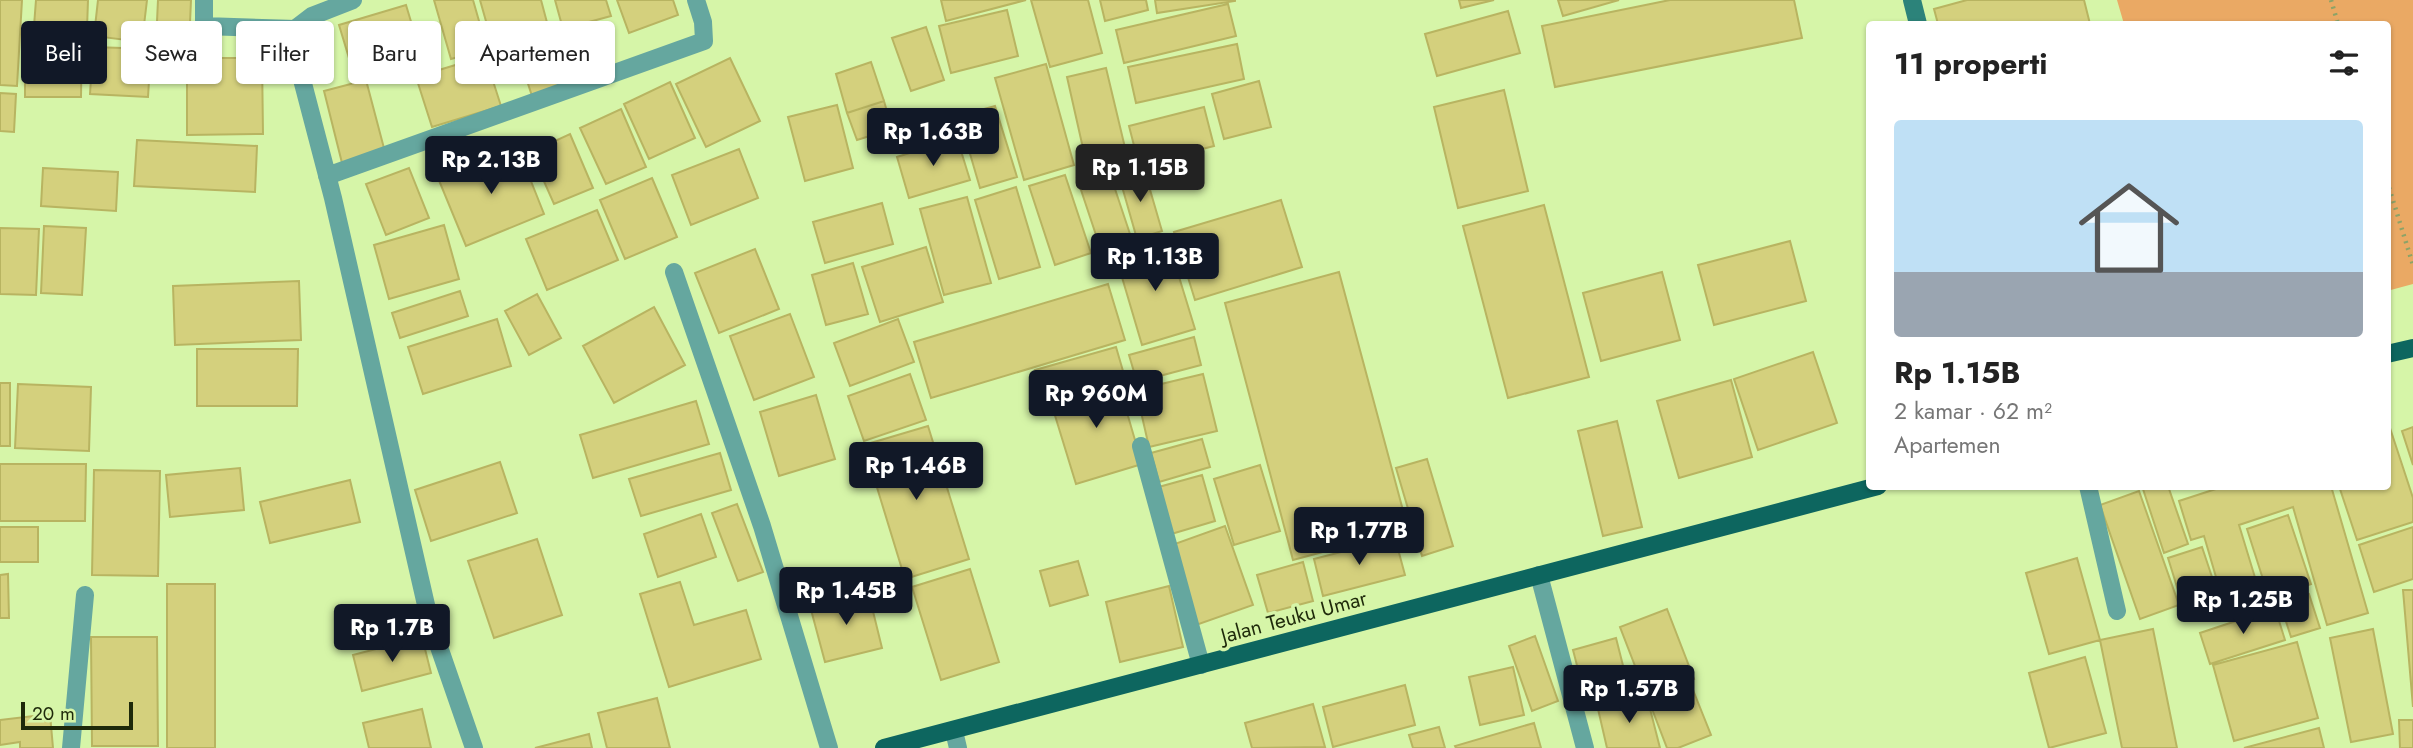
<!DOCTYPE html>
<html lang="id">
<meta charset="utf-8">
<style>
:root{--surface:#fff;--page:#f2f2f2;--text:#222;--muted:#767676;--line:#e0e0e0;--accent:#111827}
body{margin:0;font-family:Jost,sans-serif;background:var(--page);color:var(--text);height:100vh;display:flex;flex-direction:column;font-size:26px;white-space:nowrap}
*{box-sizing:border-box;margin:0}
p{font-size:23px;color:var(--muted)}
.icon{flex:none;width:38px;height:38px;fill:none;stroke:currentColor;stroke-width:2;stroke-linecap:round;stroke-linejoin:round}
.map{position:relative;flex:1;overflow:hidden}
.side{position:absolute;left:1866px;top:21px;width:525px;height:469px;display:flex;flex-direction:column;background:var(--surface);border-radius:7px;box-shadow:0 2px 5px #0004}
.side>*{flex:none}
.banner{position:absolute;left:21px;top:21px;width:665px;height:63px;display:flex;gap:14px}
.scale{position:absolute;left:21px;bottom:18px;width:112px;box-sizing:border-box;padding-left:7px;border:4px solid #1e290a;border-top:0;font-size:19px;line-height:24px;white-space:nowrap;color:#1e290a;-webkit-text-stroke:5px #d6f5a8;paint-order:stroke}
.price{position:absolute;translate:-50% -60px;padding:0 16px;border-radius:7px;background:var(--accent);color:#fff;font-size:23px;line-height:46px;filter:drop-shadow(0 2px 4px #0008)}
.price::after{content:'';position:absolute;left:50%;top:42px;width:21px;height:16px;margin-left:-10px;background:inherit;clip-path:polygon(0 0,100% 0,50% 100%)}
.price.active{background:#222;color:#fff}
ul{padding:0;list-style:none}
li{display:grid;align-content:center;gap:14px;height:371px;padding:0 28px}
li+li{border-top:2px solid var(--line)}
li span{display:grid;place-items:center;height:217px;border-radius:7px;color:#555}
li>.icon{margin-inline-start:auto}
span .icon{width:126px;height:126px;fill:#fffc;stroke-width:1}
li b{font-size:30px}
h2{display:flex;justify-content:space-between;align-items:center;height:84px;padding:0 28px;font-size:30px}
.tag{padding:0 24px;border-radius:7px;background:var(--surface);box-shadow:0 2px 5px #0004;font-size:24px;line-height:63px}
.tag.active{background:var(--accent);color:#fff}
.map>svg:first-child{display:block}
.green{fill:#eaa964}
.building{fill:#d4d07d;stroke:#b8b461;stroke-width:2}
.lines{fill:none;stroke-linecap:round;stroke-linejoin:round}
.path{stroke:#8ca368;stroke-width:4.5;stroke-dasharray:2 5;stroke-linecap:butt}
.lane{stroke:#65a79f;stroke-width:18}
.street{stroke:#65a79f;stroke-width:18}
.secondary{stroke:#2c837a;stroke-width:18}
.primary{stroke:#0d665f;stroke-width:18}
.labels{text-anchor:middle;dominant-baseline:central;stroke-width:7;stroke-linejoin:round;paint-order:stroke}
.street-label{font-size:21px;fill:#1e290a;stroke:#d6f5a8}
</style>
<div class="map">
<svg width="2413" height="748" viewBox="0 0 2413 748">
<rect width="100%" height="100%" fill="#d6f5a8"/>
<path class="green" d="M 2117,0 L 2413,0 L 2413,284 L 2387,291 L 2387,24 L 2124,24 Z"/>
<path class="building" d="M 0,0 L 22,0 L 17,86 L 0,85 Z
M 36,0 L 88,0 L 87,29 L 34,26 Z
M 98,0 L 147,0 L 142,42 L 94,36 Z
M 158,0 L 191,0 L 189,45 L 156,43 Z
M 434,0 L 473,0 L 487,49 L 451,59 Z
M 480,0 L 541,0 L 549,30 L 493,46 Z
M 555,0 L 606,0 L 611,16 L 563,29 Z
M 617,0 L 673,0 L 678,15 L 629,33 Z
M 941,0 L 1026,0 L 946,21 Z
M 1031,0 L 1088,0 L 1102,53 L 1050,67 Z
M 1100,0 L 1146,0 L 1148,10 L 1105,21 Z
M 1155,0 L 1235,0 L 1235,1 L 1157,13 Z
M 1459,0 L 1494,0 L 1461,8 Z
M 1558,0 L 1619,0 L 1563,16 Z
M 1670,0 L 1794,0 L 1802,38 L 1555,87 L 1542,26 Z
M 1967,0 L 2084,0 L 2090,24 L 1938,24 L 1934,9 Z
M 1228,4 L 1236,36 L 1124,63 L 1116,30 Z
M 406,5 L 422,58 L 355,78 L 339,25 Z
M 1007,10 L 1018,56 L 951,73 L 939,26 Z
M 1508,11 L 1520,53 L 1437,76 L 1425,34 Z
M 926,27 L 944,80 L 911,91 L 892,38 Z
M 583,29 L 599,75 L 532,96 L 517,50 Z
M 25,34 L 82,34 L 81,97 L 25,97 Z
M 1237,44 L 1244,79 L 1136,103 L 1128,67 Z
M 93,47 L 151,49 L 148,97 L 90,94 Z
M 485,56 L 501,106 L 432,127 L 416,77 Z
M 187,58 L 262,58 L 263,134 L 187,135 Z
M 730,58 L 760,121 L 706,147 L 676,84 Z
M 871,62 L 884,101 L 847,113 L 836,74 Z
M 1046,64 L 1074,165 L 1024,180 L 995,78 Z
M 1106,68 L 1127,156 L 1087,166 L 1067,77 Z
M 366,80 L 385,152 L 342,163 L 324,91 Z
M 1259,81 L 1271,127 L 1224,139 L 1212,94 Z
M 670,82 L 695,138 L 649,159 L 624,104 Z
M 1504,90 L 1528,191 L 1458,208 L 1434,107 Z
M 0,93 L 16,94 L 14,132 L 0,131 Z
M 884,101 L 892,129 L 857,140 L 847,113 Z
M 837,105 L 853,168 L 805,181 L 788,117 Z
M 995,106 L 1017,177 L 980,188 L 959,116 Z
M 1204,107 L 1214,146 L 1139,165 L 1129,126 Z
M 621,109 L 646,167 L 606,184 L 580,128 Z
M 570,134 L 593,188 L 554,204 L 531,152 Z
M 957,138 L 970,180 L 909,198 L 897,157 Z
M 137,140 L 257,146 L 255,192 L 134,186 Z
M 517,146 L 544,214 L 466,246 L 438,178 Z
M 739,149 L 758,198 L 691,225 L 672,175 Z
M 43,168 L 118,172 L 116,211 L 41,206 Z
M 409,168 L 429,218 L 386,235 L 366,184 Z
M 1108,168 L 1131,237 L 1100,247 L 1077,178 Z
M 1144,169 L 1162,231 L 1137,239 L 1119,176 Z
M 1065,175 L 1091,253 L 1055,265 L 1029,186 Z
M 652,178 L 677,237 L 625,259 L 600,200 Z
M 1016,187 L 1040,267 L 999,279 L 975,200 Z
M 967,197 L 991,283 L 944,295 L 920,209 Z
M 1281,200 L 1302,267 L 1195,300 L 1174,232 Z
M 882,203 L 893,244 L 825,263 L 813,222 Z
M 1544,205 L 1589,377 L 1508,398 L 1463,226 Z
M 597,210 L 618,260 L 547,290 L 526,239 Z
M 444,225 L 459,279 L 389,299 L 374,245 Z
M 44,226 L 86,228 L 82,295 L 41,293 Z
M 0,228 L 39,229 L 36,295 L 0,294 Z
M 1168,241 L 1195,329 L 1142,345 L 1116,257 Z
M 1790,241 L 1806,301 L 1714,325 L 1698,265 Z
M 926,247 L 943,302 L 880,322 L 862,267 Z
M 755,249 L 779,309 L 719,333 L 695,273 Z
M 853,263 L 868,314 L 826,325 L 812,275 Z
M 1339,272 L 1408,529 L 1293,560 L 1225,303 Z
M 1662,272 L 1680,340 L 1601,361 L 1583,293 Z
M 299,281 L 301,340 L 175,345 L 173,286 Z
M 1108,284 L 1125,340 L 931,398 L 914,342 Z
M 460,291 L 468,316 L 400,338 L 392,313 Z
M 537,294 L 561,338 L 529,355 L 505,311 Z
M 654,307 L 685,365 L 614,403 L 583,346 Z
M 790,314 L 814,377 L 754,400 L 730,336 Z
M 497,319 L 511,366 L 423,394 L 408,347 Z
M 898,319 L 914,362 L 850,386 L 834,343 Z
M 1194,337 L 1201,365 L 1137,382 L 1129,355 Z
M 1116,347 L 1123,371 L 1042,394 L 1035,370 Z
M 197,349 L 298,349 L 297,406 L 197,406 Z
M 1813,352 L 1837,423 L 1758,450 L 1734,379 Z
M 910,374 L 926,420 L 864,441 L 848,396 Z
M 1203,374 L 1217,431 L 1149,447 L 1136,390 Z
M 1116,375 L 1142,464 L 1076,484 L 1049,396 Z
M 1731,380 L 1752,457 L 1679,478 L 1657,401 Z
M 0,383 L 10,383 L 10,446 L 0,446 Z
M 18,384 L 91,387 L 89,451 L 15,448 Z
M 816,395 L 835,459 L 779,476 L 760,412 Z
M 696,401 L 709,444 L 593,478 L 580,435 Z
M 1617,421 L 1642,527 L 1603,536 L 1578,431 Z
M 2389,425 L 2413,498 L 2413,522 L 2357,540 L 2339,486 L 2387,486 Z
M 928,426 L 969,559 L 905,579 L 864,445 Z
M 2413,427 L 2413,465 L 2402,431 Z
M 1202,439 L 1210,467 L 1159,482 L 1151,453 Z
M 720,453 L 731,490 L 641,516 L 629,479 Z
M 1427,459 L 1453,546 L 1422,556 L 1396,468 Z
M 500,462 L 517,513 L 431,541 L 415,490 Z
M 0,464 L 86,464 L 85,521 L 0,521 Z
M 1260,465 L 1280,531 L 1234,545 L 1214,479 Z
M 240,468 L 244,510 L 170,517 L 166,475 Z
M 94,470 L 160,471 L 158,576 L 92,575 Z
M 1202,475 L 1215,521 L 1168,535 L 1155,488 Z
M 350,480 L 360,522 L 270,543 L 260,502 Z
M 2142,486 L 2168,486 L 2188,544 L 2164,553 Z
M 2225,486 L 2331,486 L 2368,613 L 2327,625 L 2293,507 L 2239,525 L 2264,607 L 2228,618 L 2204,536 L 2191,540 L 2179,501 Z
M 2139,491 L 2179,605 L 2140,619 L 2100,505 Z
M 737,504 L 763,572 L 738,581 L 712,513 Z
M 701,514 L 716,557 L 658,577 L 644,534 Z
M 2288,515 L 2311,584 L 2269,598 L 2247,529 Z
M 1225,526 L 1253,605 L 1196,625 L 1169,546 Z
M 0,527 L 38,527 L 38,562 L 0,562 Z
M 2413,527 L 2413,579 L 2374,592 L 2359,545 Z
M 1395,538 L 1405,575 L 1323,596 L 1314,559 Z
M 537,539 L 562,615 L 494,638 L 468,561 Z
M 2202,547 L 2217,592 L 2182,603 L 2168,558 Z
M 2077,558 L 2100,640 L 2049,654 L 2026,573 Z
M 1078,561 L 1088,595 L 1050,606 L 1040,571 Z
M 1303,562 L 1313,601 L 1268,613 L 1257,575 Z
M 970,569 L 999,662 L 941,680 L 912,587 Z
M 8,574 L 9,618 L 0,618 L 0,575 Z
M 680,582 L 694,625 L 746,610 L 761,659 L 669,687 L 640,594 Z
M 167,584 L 215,584 L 215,748 L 167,748 Z
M 1169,586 L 1183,647 L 1120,662 L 1106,602 Z
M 2403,590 L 2413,590 L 2413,707 Z
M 868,591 L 882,648 L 825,662 L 810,606 Z
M 2309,594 L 2320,628 L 2291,637 L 2280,603 Z
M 2275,608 L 2285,640 L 2210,664 L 2200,633 Z
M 1667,609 L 1694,679 L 1647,697 L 1620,627 Z
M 2153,629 L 2177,748 L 2122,748 L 2100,640 Z
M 2373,629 L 2393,734 L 2351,742 L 2330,638 Z
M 1535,636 L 1558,701 L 1532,711 L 1509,646 Z
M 91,637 L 157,637 L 158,746 L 92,746 Z
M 422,637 L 431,673 L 362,691 L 353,655 Z
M 1616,638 L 1630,693 L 1587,704 L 1573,650 Z
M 2297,642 L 2318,718 L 2234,741 L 2213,665 Z
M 2085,657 L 2106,733 L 2049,748 L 2029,673 Z
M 1513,667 L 1524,715 L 1480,725 L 1469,677 Z
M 1405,685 L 1415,725 L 1333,747 L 1323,707 Z
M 1691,685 L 1711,735 L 1678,748 L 1667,748 L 1649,701 Z
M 1647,697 L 1660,748 L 1607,748 L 1598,709 Z
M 657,698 L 670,748 L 607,748 L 598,713 Z
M 1313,704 L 1325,747 L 1252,748 L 1245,723 Z
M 422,709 L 431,748 L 369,748 L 363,723 Z
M 50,714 L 53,748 L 20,748 L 20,742 L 0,745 L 0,720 Z
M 2399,720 L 2413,720 L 2413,748 L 2400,748 Z
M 1534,723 L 1541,748 L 1456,748 L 1455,746 Z
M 1439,727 L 1445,748 L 1413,748 L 1409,735 Z
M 2319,728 L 2324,748 L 2244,748 Z
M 589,734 L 592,748 L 535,748 Z"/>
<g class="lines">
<path class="path" d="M 2331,0 L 2338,24
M 2387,181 L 2413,265"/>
<path class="lane" d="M 2088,486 L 2117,611"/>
<path class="street" d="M 204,0 L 204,26 L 295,29
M 353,0 L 312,16 L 295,29 L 294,49 L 333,198 L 429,618 L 474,748
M 327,176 L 704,41 L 703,22 L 696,0
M 674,272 L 762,526 L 829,748
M 1141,446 L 1201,665
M 1539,575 L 1585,748
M 954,731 L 958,748
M 71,748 L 85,595"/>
<path class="secondary" d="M 1912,0 L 1918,24"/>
<path class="primary" d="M 2387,354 L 2413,348
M 884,748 L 1878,486"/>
</g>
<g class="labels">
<g class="street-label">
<text transform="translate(1294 617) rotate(-15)">Jalan Teuku Umar</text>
</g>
</g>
</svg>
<div class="scale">20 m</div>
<b class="price" style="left:933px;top:168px">Rp 1.63B</b>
<b class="price" style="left:491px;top:196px">Rp 2.13B</b>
<b class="price active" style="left:1140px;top:204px">Rp 1.15B</b>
<b class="price" style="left:1155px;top:293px">Rp 1.13B</b>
<b class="price" style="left:1096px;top:430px">Rp 960M</b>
<b class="price" style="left:916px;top:502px">Rp 1.46B</b>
<b class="price" style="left:1359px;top:567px">Rp 1.77B</b>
<b class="price" style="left:846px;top:627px">Rp 1.45B</b>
<b class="price" style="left:2243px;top:636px">Rp 1.25B</b>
<b class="price" style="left:392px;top:664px">Rp 1.7B</b>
<b class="price" style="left:1629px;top:725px">Rp 1.57B</b>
<div class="banner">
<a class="tag active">Beli</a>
<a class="tag">Sewa</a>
<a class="tag">Filter</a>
<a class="tag">Baru</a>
<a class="tag">Apartemen</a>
</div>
<section class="side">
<h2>11 properti<svg class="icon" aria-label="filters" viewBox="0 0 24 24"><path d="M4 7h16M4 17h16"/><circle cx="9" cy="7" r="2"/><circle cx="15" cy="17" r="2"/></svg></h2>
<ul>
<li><span style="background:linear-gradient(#bfe0f5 70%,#9aa5b1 0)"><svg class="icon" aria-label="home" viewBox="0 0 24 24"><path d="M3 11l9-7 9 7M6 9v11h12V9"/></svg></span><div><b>Rp 1.15B</b><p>2 kamar · 62 m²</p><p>Apartemen</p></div></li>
</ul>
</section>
</div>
